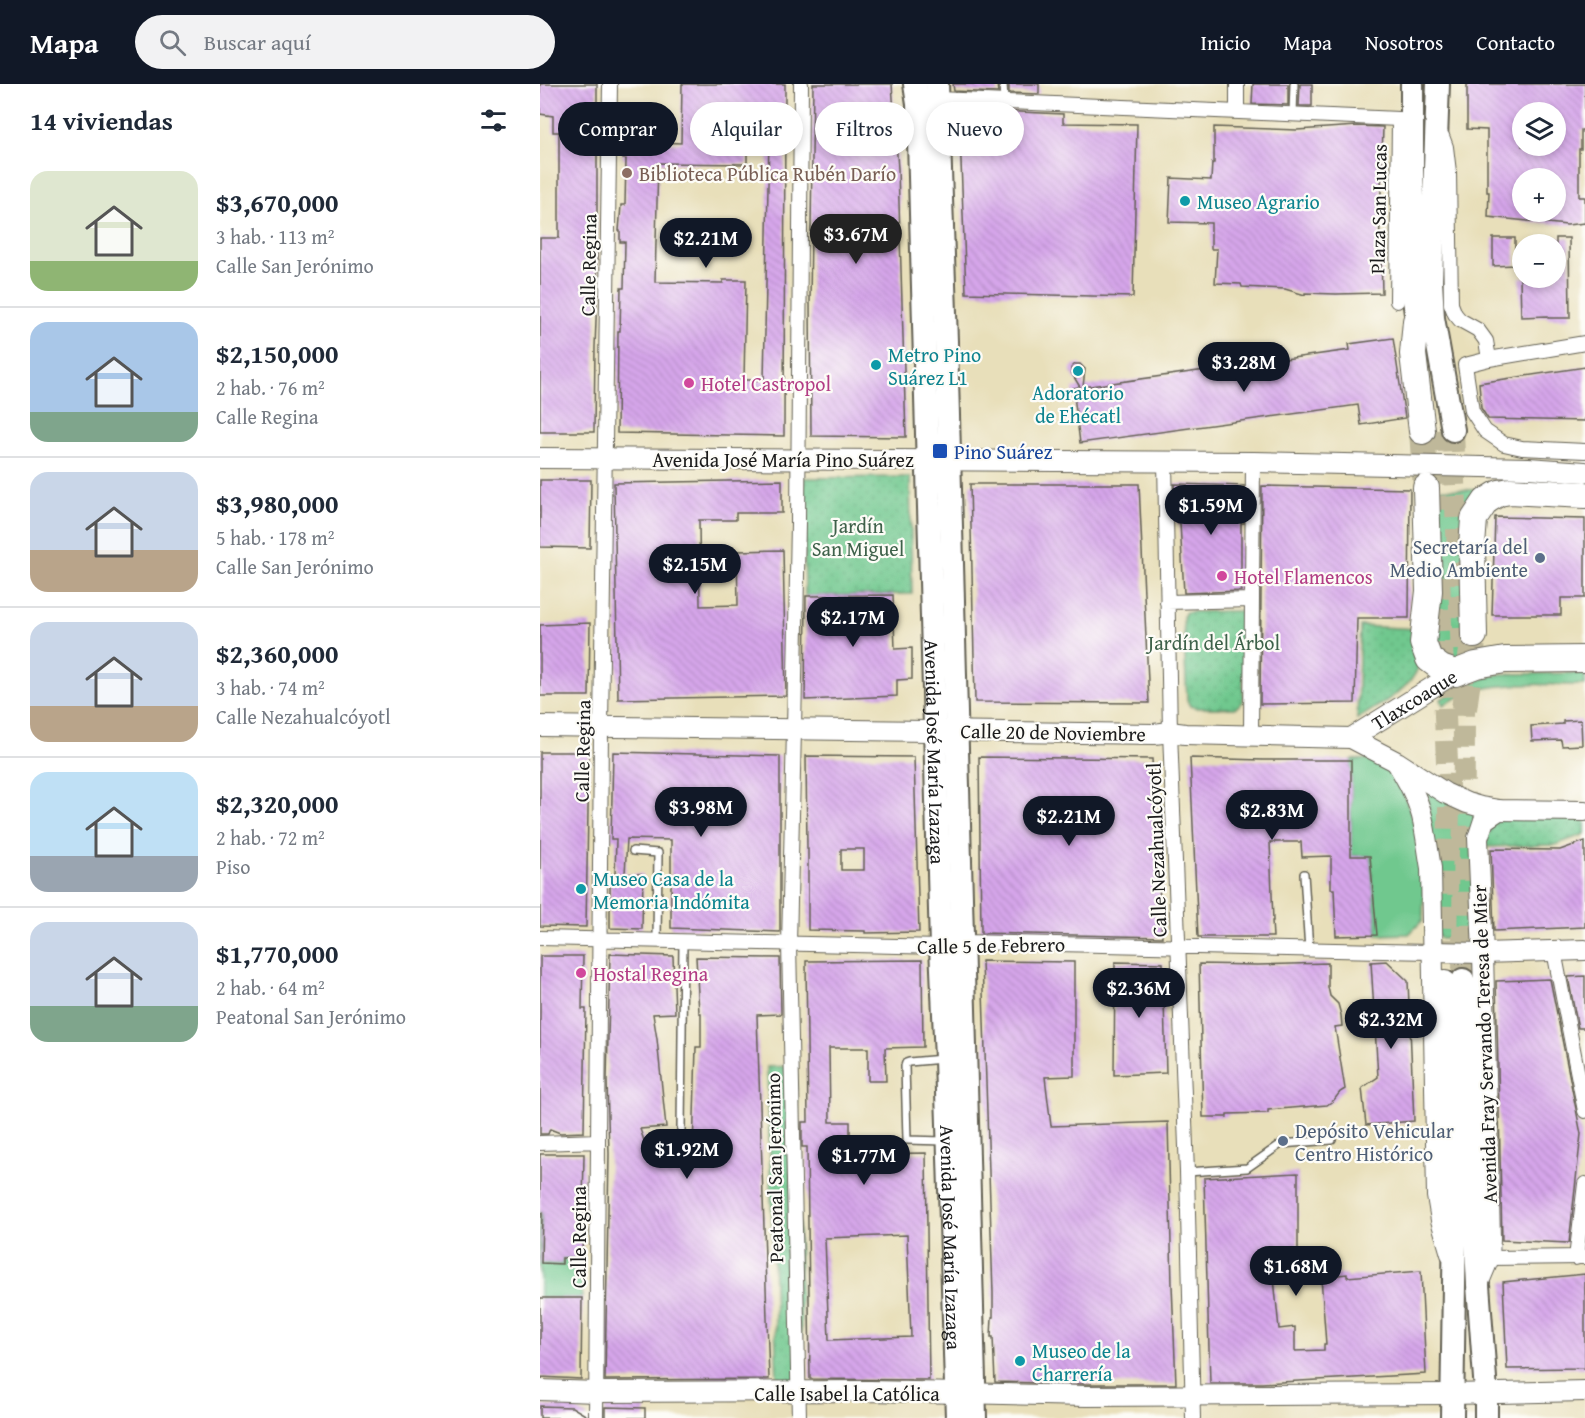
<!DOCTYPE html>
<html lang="es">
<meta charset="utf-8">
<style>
:root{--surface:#fff;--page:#f2f2f3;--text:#1f2937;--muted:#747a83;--line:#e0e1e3;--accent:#111827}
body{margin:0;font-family:"Gentium Book Plus",serif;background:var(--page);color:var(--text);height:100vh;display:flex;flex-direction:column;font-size:22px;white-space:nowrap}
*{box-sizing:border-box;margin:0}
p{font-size:20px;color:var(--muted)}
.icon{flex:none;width:33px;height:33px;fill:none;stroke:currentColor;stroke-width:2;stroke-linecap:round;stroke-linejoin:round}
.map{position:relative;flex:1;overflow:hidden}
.panel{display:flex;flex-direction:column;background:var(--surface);width:540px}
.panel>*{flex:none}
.hud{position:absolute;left:18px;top:18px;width:570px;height:54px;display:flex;gap:12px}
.buttons{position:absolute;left:972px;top:18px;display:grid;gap:12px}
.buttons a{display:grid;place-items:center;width:54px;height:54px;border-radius:50%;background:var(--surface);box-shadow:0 3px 9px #0003;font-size:30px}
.price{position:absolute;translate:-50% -51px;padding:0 14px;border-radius:21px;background:var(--accent);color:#fff;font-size:20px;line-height:39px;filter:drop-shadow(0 2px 3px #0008)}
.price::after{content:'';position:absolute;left:50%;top:36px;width:18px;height:14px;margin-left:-9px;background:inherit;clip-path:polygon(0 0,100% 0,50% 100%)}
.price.on{background:#222;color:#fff}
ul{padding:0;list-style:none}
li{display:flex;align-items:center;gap:18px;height:150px;padding:0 30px}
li+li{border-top:2px solid var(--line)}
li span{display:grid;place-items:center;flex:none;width:168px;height:120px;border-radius:18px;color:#555}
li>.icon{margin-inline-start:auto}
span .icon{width:72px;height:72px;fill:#fffc;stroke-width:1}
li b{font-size:26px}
h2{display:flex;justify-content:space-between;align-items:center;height:72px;padding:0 30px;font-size:26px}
.pill{padding:0 21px;border-radius:27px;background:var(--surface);box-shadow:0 3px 9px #0003;font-size:21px;line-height:54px}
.pill.on{background:var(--accent);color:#fff}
header{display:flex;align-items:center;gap:36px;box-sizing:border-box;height:84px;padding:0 30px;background:var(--accent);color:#fff}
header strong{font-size:28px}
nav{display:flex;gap:33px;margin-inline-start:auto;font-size:21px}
.search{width:420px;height:54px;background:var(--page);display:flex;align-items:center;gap:15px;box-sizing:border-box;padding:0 21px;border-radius:33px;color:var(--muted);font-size:22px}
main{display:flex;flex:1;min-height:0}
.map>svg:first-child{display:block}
.green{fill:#70c88e;stroke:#467255;stroke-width:1.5}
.park{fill:url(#park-dots);stroke:#467255;stroke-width:1.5}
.building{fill:url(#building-back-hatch);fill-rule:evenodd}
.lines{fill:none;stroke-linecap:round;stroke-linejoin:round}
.primary-tunnel{stroke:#bfb89a;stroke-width:22;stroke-dasharray:22 11;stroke-linecap:butt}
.highway-tunnel{stroke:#bfb89a;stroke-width:26;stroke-dasharray:26 13;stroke-linecap:butt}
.lane-casing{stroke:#636053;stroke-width:10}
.street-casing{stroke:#636053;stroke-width:16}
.secondary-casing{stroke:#636053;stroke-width:22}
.primary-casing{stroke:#636053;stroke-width:26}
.highway-casing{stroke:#636053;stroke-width:28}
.lane{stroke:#fff;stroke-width:7}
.street{stroke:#fff;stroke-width:14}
.secondary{stroke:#fff;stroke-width:20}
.primary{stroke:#fff;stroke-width:22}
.highway{stroke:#fff;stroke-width:26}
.education-dot{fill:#8d6e63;stroke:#fdfcf7;stroke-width:2}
.culture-dot{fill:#0f9aa8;stroke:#fdfcf7;stroke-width:2}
.hotel-dot{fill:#d1479c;stroke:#fdfcf7;stroke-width:2}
.transit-dot{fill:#1a4fb4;stroke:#fdfcf7;stroke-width:2}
.service-dot{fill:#5c6f8a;stroke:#fdfcf7;stroke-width:2}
.labels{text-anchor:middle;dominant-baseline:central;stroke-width:4.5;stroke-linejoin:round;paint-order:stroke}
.education-label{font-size:20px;fill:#785e54;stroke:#fdfcf7;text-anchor:start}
.culture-label{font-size:20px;fill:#0d838f;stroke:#fdfcf7;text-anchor:start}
.street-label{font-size:20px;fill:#1c1c1c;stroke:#fdfcf7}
.hotel-label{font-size:20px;fill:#b23c85;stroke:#fdfcf7;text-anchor:start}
.transit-label{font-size:20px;fill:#164399;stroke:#fdfcf7;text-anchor:start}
.park-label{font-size:20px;fill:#3e614a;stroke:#fdfcf7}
.service-label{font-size:20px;fill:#4e5e75;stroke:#fdfcf7;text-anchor:end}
</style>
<header>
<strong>Mapa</strong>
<div class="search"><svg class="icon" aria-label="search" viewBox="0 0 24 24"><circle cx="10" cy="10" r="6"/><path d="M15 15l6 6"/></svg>Buscar aquí</div>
<nav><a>Inicio</a><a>Mapa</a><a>Nosotros</a><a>Contacto</a></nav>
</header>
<main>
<section class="panel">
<h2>14 viviendas<svg class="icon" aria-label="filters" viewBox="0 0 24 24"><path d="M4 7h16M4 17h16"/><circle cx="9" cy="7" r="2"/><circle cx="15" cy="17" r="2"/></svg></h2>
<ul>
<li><span style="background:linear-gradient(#dfe7d0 75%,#8fb573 0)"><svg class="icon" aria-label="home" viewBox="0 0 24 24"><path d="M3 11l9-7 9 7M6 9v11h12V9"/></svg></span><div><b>$3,670,000</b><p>3 hab. · 113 m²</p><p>Calle San Jerónimo</p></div></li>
<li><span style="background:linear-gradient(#a9c7e8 75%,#7fa58c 0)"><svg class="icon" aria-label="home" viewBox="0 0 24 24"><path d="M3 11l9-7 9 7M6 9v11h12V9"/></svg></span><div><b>$2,150,000</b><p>2 hab. · 76 m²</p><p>Calle Regina</p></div></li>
<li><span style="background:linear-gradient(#c9d6e8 65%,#b9a48a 0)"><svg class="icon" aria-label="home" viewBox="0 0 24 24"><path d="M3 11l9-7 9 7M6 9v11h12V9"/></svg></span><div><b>$3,980,000</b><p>5 hab. · 178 m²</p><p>Calle San Jerónimo</p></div></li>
<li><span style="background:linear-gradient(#c9d6e8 70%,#b9a48a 0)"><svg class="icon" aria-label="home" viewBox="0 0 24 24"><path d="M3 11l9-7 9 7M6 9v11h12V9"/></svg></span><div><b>$2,360,000</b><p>3 hab. · 74 m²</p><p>Calle Nezahualcóyotl</p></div></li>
<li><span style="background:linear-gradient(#bfe0f5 70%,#9aa5b1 0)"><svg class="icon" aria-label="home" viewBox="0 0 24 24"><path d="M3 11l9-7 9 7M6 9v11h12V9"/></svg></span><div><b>$2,320,000</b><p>2 hab. · 72 m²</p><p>Piso</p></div></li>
<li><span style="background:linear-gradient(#c9d6e8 70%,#7fa58c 0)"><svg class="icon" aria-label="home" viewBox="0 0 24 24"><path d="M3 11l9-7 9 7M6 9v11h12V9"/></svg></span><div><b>$1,770,000</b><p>2 hab. · 64 m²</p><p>Peatonal San Jerónimo</p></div></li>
</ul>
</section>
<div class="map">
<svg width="1045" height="1334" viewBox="0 0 1045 1334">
<defs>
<pattern id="park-dots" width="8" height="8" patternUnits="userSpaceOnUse" patternTransform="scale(1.5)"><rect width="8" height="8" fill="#70c88e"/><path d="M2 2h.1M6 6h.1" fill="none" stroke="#60ab7a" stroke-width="1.8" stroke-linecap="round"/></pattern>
<pattern id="building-back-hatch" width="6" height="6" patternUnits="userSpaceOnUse" patternTransform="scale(1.5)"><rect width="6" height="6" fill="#d6a6ea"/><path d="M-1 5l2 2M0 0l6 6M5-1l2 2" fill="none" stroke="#b78ec8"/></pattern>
</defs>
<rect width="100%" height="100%" fill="#fdfcf7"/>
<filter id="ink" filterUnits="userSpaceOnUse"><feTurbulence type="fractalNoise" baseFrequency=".0167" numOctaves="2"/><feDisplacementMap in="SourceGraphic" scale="12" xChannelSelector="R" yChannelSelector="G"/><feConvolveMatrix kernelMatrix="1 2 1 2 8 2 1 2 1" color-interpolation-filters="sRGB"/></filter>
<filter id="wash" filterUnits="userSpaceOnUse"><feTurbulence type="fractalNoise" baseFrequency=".008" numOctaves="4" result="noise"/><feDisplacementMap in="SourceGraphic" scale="24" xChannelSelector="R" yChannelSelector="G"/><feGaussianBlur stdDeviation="1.35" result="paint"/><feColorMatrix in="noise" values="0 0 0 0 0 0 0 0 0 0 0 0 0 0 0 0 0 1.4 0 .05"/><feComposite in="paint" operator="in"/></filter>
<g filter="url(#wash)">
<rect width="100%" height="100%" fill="#e8dfba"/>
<path class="green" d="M 893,405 L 939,406 L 929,417 L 926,435 L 927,567 L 913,574 L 899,572 L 890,546 Z
M 1045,589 L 1045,601 C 1012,601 969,598 937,606 C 925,609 914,615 903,621 L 901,615 C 921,604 939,593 962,590 Z
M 837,675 C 865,694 880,752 883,784 C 885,801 883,819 883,836 L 869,850 L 837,851 L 830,772 L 811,772 L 811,676 Z
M 888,704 L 939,728 L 935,844 L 928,855 L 901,855 L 895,848 Z
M 0,1128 L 2,1129 L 2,1179 L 22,1180 L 22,1174 L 42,1174 L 42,1214 L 0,1214 Z"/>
<path class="park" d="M 370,393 L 372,510 L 265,512 L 263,394 Z
M 704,527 L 703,618 L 695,624 L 657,624 L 650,622 L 647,616 L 643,533 L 646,528 Z
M 820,542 L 879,545 C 879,556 881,568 879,579 C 876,603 836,623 817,635 Z
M 1045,731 L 1045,750 L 1015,761 L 944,763 L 954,735 Z
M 256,982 L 262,1298 L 237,1298 L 227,983 Z"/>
<g id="blocks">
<path class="building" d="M 0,0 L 57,0 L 57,210 L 55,263 L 54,348 L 0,348 L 0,154 L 19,154 L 19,48 L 13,48 L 13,32 L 0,30 Z
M 142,0 L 245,0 L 244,352 L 77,349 L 78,247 L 80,247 L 81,204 L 84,204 L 85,158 L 80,158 L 80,147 L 79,147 L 81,121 L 85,121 L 86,75 L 83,75 L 83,53 L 117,54 L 118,58 L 141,59 ZM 207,54 L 229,54 L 224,296 L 204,296 L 206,196 L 183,196 L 183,199 L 115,198 L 118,79 L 207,80 Z
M 273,0 L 352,0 L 358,85 L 366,353 L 271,352 L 270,218 Z
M 413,0 L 457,0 L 458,9 L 414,7 Z
M 469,0 L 499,0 L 499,10 L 469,9 Z
M 713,0 L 748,0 L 748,21 L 712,20 Z
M 760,0 L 772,0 L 772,22 L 759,22 Z
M 927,0 L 1045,0 L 1045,46 L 1041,46 L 1041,65 L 1039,65 L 1039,113 L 1045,113 L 1045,139 L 1027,141 L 948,133 L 949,108 L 947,108 L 947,46 L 927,45 ZM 982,28 L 1016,28 L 1016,62 L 982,62 ZM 982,94 L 1016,94 L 1016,128 L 982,128 Z
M 419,25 L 523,30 L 523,39 L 597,40 L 593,213 L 426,209 Z
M 817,42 L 843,43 L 839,169 L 841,169 L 842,209 L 796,210 L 765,209 L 765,211 L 745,205 L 702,203 L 701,200 L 675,199 L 677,165 L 671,165 L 671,139 L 629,138 L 631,94 L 671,96 L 672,79 L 674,79 L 674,43 L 757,46 Z
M 953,154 L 975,154 L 975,181 L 953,182 Z
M 1016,154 L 1029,154 L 1030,234 L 1008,234 L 1008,232 L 981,233 L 980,194 L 1016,194 Z
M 853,254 L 865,334 L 821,341 L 818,321 L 540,359 L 533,304 L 540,303 L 531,288 L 531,284 L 535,280 L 540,280 L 545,285 L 543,303 L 810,266 L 809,260 Z
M 1045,283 L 1045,337 L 948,335 L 941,324 L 939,299 Z
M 0,396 L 51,396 L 50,464 L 0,463 Z
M 242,396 L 242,429 L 196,429 L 196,436 L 159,436 L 160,522 L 198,521 L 197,467 L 243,466 L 246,612 L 78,615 L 74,399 Z
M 430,400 L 599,400 L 609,619 L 435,618 Z
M 634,400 L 704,402 L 704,439 L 701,439 L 701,507 L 644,509 L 640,439 L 637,439 Z
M 722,402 L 870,405 L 869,534 L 817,534 L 815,619 L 720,620 Z
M 955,433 L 1045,435 L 1045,514 L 1021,514 L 1021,531 L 952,531 Z
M 353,511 L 355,565 L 372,564 L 372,595 L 357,596 L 357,612 L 265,616 L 266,512 Z
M 50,539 L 49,612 L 0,612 L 0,541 Z
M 1041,636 L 1042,661 L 1022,662 L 1021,656 L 992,657 L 991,642 L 1023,640 L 1023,637 Z
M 0,668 L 49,668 L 46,843 L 0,842 Z
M 73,668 L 240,672 L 240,848 L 131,844 L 131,756 L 87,755 L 85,790 L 103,790 L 102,845 L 70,844 L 70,790 L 75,790 L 76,755 L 71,755 Z
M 266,672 L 374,673 L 379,848 L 325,849 L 325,847 L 268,846 L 268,765 L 267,765 ZM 301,765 L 324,765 L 324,786 L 301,786 Z
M 439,673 L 612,675 L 622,853 L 441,849 Z
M 650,674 L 723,676 L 811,676 L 811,772 L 830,772 L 837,851 L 796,852 L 794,805 L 791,805 L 791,772 L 762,773 L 761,758 L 730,758 L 733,837 L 732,837 L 733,853 L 658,853 Z
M 1045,757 L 1045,843 L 954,847 L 951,765 L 1020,766 Z
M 70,870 L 133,872 L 135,929 L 113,930 L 117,955 L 126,1043 L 100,1045 L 108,1068 L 153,1068 L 156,963 L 161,963 L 161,929 L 159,929 L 156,873 L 240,874 L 241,930 L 217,931 L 229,1295 L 65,1296 L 69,1070 L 67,996 Z
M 0,872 L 43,872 L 42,925 L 46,925 L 44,1048 L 20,1049 L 10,1045 L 8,1050 L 0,1050 Z
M 382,876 L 383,963 L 345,964 L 346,997 L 328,997 L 328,964 L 289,964 L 290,1038 L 310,1038 L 310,1070 L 386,1069 L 389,1296 L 270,1295 L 267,1063 L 262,1063 L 262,1038 L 268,1038 L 266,877 ZM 367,1151 L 371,1253 L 289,1256 L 285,1154 Z
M 442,877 L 534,878 L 534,992 L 505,993 L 511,1042 L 628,1038 L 632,1201 L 636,1300 L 546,1300 L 455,1298 L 453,1253 L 451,1253 L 452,1233 L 453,1233 L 453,1209 Z
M 847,877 L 868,897 L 874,1037 L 826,1041 L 822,1004 L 838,993 L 831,878 Z
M 575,878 L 623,879 L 626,989 L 574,991 Z
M 788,879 L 788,903 L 790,912 L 798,920 L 801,931 L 802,942 L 795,943 L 805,1005 L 800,1008 L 794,1016 L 787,1021 L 728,1026 L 728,1029 L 687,1030 L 687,1033 L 663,1033 L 659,880 L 718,881 Z
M 1045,892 L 1045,944 L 1038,944 L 1028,893 Z
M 1010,895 L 1041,1050 L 1029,1159 L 962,1156 L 956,897 Z
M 0,1070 L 44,1070 L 42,1174 L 22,1174 L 22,1180 L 1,1179 L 2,1129 L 0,1128 Z
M 758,1089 L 758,1171 L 732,1174 L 739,1245 L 755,1243 L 755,1267 L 784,1266 L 784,1260 L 786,1260 L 781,1193 L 807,1190 L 807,1193 L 881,1187 L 886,1290 L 722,1299 L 670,1299 L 664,1094 Z
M 1045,1190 L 1045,1284 L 967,1285 L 963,1198 Z
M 0,1214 L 42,1214 L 41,1295 L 0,1293 Z
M 0,1322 L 32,1323 L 47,1332 L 47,1334 L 0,1334 Z
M 65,1323 L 105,1324 L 105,1334 L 65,1334 Z"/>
</g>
</g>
<g filter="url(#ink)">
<use href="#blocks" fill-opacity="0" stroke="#636053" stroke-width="1.5"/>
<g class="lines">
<path class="primary-tunnel" d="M 893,346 L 896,426
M 913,346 L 924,625 L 923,896
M 899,492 L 909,725 L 905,898"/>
<path class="highway-tunnel" d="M 882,347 L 886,404
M 924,625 L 934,551"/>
<defs>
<path id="lane" d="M 463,0 L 464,17
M 753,30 L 754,0
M 93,767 L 118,769 L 117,857
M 764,790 L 769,866
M 403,975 L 369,978 L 366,979 L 365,982 L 367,1056 L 404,1057
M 141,1046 L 143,857
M 647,1088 L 707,1084 L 741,1060 L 792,1056"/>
<path id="street" d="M 398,15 L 859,35 L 872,37
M 697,28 L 697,0
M 902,52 L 906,63 L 909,88 L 911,220 L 915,230 L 920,236 L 938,246 L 946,257 L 949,275
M 857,217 L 859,35
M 1045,259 L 949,275 L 925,281 L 932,327 L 945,347 L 964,360 L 982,364 L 1045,367
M 625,377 L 630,648 L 647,1088 L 653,1334
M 627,518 L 712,516
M 711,651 L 713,378
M 0,854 L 401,863 L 421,858 L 891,868
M 1014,867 L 1045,1027
M 0,1059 L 58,1057
M 949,1174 L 1045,1173
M 1036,1174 L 1045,1100
M 56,1334 L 61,643 L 70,0
M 259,1334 L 249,860 L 254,645 L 258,439 L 261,0"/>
<g id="secondary">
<path d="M 0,374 L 713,378 L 988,384 L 1045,388"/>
<path d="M 0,642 L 614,650 L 630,648 L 645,650 L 811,654 L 857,678 L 905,709 L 927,719 L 941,723 L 959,726 L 1045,727"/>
<path id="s1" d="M 811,654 L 915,589"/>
<path d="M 857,679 C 867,696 877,713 882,732 C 886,749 888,767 891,784 L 897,1112 L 901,1136 L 911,1170"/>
<path d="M 891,868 L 943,869 L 1045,866"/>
<path d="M 938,1200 L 949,1174 L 950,1155 L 943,869 L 938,754 L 944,736 L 959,726"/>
<path d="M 0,1306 L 57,1308 L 330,1307 L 546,1312 L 912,1310 L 1045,1307"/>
</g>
<g id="primary">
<path id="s2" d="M 375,0 L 378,20 L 401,863 L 406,975 L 417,1334"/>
<path d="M 397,0 L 406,257 L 435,1334"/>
<path d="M 872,0 L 872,199 L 879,253"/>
<path d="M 898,0 L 891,197 L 893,234 L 913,346"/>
<path d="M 923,896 L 938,1201 L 946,1308 L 946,1334"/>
<path d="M 905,898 L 915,1133 L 912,1334"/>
</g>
<path id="highway" d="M 876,237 L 873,270 L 882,347
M 886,404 L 889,507 L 883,559 L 889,575 L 901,584 L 915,589 L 936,581 L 965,576 L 1045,575
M 934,551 L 932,462 L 934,435 L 946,417 L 959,409 L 970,407 L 1045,411"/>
</defs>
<use href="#lane" class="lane-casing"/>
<use href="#street" class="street-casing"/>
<use href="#secondary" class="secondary-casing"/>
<use href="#primary" class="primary-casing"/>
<use href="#highway" class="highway-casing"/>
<use href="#lane" class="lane"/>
<use href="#street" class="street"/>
<use href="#secondary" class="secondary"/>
<use href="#primary" class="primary"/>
<use href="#highway" class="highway"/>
</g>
</g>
<circle class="education-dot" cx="87" cy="89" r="6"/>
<g class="culture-dot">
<circle cx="645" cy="117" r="6"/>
<circle cx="336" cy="281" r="6"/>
<circle cx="538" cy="287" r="6"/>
<circle cx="41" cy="805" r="6"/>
<circle cx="480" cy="1277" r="6"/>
</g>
<g class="hotel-dot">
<circle cx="149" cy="299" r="6"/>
<circle cx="682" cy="492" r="6"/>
<circle cx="41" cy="889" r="6"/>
</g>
<rect class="transit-dot" x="392" y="359" width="16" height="16" rx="3"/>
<g class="service-dot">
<circle cx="1000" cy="474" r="6"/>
<circle cx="743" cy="1057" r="6"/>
</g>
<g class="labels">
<g class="education-label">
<text x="99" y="89">Biblioteca Pública Rubén Darío</text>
</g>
<g class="culture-label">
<text x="657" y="117">Museo Agrario</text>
<text x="348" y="270">Metro Pino<tspan x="348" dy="23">Suárez L1</tspan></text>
<text x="538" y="308" text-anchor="middle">Adoratorio<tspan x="538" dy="23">de Ehécatl</tspan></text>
<text x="53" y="794">Museo Casa de la<tspan x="53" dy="23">Memoria Indómita</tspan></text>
<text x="492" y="1266">Museo de la<tspan x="492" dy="23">Charrería</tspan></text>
</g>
<g class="street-label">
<text transform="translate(838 125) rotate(-89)">Plaza San Lucas</text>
<text transform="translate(48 181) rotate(-89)">Calle Regina</text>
<text x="243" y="375">Avenida José María Pino Suárez</text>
<text stroke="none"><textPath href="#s1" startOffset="74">Tlaxcoaque</textPath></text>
<text transform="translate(513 648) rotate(1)">Calle 20 de Noviembre</text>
<text transform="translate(42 667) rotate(-89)">Calle Regina</text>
<text stroke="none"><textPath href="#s2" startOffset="668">Avenida José María Izazaga</textPath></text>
<text transform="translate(616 766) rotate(-92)">Calle Nezahualcóyotl</text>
<text transform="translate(451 861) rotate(-1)">Calle 5 de Febrero</text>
<text transform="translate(944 960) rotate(-92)">Avenida Fray Servando Teresa de Mier</text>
<text transform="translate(234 1084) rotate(-91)">Peatonal San Jerónimo</text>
<text transform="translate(38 1153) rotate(-90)">Calle Regina</text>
<text stroke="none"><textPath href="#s2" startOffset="1154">Avenida José María Izazaga</textPath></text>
<text x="307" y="1309">Calle Isabel la Católica</text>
</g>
<g class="hotel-label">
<text x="161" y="299">Hotel Castropol</text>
<text x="694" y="492">Hotel Flamencos</text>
<text x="53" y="889">Hostal Regina</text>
</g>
<g class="transit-label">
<text x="414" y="367">Pino Suárez</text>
</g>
<g class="park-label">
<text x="318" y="441">Jardín<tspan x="318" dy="23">San Miguel</tspan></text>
<text x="674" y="558">Jardín del Árbol</text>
</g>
<g class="service-label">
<text x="988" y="462">Secretaría del<tspan x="988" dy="23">Medio Ambiente</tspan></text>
<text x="755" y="1046" text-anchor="start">Depósito Vehicular<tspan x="755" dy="23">Centro Histórico</tspan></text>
</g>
</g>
</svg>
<div class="buttons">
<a><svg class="icon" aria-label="layers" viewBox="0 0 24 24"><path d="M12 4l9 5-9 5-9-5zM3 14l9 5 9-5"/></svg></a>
<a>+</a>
<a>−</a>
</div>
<b class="price on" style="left:316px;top:181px">$3.67M</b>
<b class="price" style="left:166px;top:185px">$2.21M</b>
<b class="price" style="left:704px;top:309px">$3.28M</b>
<b class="price" style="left:671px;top:452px">$1.59M</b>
<b class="price" style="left:155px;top:511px">$2.15M</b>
<b class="price" style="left:313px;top:564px">$2.17M</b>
<b class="price" style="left:161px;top:754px">$3.98M</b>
<b class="price" style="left:732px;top:757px">$2.83M</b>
<b class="price" style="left:529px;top:763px">$2.21M</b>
<b class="price" style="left:599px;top:935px">$2.36M</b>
<b class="price" style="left:851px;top:966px">$2.32M</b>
<b class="price" style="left:147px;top:1096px">$1.92M</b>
<b class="price" style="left:324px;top:1102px">$1.77M</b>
<b class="price" style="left:756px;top:1213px">$1.68M</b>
<div class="hud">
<a class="pill on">Comprar</a>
<a class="pill">Alquilar</a>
<a class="pill">Filtros</a>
<a class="pill">Nuevo</a>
</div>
</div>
</main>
